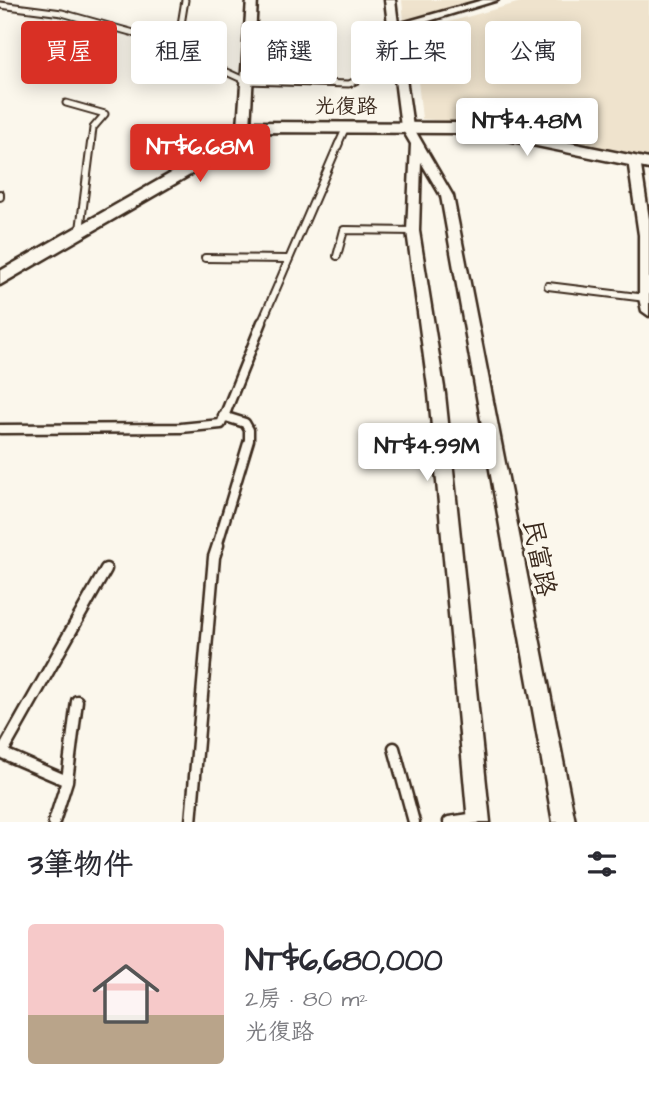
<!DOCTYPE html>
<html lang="zh-TW">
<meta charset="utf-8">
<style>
:root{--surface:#fff;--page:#f2f2f3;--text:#2b2b33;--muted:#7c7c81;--line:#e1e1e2;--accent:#d93025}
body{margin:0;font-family:"Architects Daughter","LXGW WenKai TC",sans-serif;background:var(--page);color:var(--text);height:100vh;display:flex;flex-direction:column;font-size:26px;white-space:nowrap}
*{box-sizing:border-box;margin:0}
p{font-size:23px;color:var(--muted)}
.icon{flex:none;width:38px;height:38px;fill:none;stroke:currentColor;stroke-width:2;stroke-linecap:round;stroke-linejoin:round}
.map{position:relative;height:822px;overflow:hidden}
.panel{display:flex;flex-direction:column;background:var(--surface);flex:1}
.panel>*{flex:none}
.banner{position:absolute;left:21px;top:21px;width:607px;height:63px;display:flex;gap:14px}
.price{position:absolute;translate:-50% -60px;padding:0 16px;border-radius:7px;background:#fff;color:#222;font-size:23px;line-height:46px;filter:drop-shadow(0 2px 4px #0008)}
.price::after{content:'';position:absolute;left:50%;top:42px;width:21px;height:16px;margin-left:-10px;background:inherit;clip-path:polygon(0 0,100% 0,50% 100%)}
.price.current{background:var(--accent);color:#fff}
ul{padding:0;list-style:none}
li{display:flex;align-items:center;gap:21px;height:175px;padding:0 28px}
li+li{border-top:2px solid var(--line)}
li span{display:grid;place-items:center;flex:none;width:196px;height:140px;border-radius:7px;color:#555}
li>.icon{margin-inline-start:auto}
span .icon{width:84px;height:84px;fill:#fffc;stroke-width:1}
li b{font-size:30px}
h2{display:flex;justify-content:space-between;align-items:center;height:84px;padding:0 28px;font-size:30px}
.chip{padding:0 24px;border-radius:7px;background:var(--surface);box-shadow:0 4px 18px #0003;font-size:24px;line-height:63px}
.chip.current{background:var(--accent);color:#fff}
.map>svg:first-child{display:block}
.built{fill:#efe3cd}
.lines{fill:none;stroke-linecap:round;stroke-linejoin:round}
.service-far3-casing{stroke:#3b2a1e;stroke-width:9}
.service-far2-casing{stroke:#3b2a1e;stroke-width:10}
.service-far1-casing{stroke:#3b2a1e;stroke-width:13}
.service-casing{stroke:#3b2a1e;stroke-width:15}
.minor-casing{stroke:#3b2a1e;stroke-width:5}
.tertiary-casing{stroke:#3b2a1e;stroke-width:5}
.service-far3{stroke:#fbf7ec;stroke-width:5}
.service-far2{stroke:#fbf7ec;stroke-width:6}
.service-far1{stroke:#fbf7ec;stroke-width:8}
.service{stroke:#fbf7ec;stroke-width:10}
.minor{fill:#fbf7ec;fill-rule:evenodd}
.tertiary{fill:#fbf7ec;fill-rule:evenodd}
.labels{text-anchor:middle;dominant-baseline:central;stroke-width:7;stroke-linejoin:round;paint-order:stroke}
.far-street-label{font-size:21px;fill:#3b2a1e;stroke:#fbf7ec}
.street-label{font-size:26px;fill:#3b2a1e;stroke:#fbf7ec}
</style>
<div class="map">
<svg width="649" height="822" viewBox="0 0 649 822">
<rect width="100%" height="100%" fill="#fbf7ec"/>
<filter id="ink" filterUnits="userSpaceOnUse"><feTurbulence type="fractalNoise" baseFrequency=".0143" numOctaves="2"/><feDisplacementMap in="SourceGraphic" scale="14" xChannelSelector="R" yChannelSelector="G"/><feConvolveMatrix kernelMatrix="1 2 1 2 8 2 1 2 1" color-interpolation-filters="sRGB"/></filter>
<g filter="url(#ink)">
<path class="built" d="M 402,0 L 479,0 L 404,21 Z
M 528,0 L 649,0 L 649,158 L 486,124 L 422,119 L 413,32 Z"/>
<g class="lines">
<defs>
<path id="service-far3" d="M 0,5 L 62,13 L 152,38 L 246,81 L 349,84 L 396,62
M 177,49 L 185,0
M 66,103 L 105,114 L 93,128 L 91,145
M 338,145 L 346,127"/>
<path id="service-far2" d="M 0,194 L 0,197
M 80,230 L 91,143
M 337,256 L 344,230 L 413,231
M 205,258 L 287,259
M 548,286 L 646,298
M 261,324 L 339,143"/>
<path id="service-far1" d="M 0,429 L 181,428 L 221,424 L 262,322
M 217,546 L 249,440 L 249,430 L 245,423 L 223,416"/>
<path id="service" d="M 394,748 L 414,822
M 67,781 L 77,701
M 54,822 L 67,781 L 2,753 L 106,569
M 191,822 L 214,557 L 218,545
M 449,822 L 477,818"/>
<path id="minor" d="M 247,0 L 257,0 L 250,127 L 244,130 L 238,127 Z
M 385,0 L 395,0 L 398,24 L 483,0 L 498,0 L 399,30 L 413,127 L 453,196 L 575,822 L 553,822 L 441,196 L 421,162 L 419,231 L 445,394 L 490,822 L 468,822 L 429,394 L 407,231 L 411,144 L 401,127 Z
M 634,156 L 640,160 L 649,219 L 649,316 L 642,311 L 639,298 L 639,235 L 628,160 Z"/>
<path id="tertiary" d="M 244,122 L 455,123 L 493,127 L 649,159 L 649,169 L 493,137 L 455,133 L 249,132 L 240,146 L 0,285 L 0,271 L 229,140 L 239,124 Z"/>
</defs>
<use href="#service-far3" class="service-far3-casing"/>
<use href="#service-far2" class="service-far2-casing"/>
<use href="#service-far1" class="service-far1-casing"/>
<use href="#service" class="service-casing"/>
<use href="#minor" class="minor-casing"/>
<use href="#tertiary" class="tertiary-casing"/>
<use href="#service-far3" class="service-far3"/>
<use href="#service-far2" class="service-far2"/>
<use href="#service-far1" class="service-far1"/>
<use href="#service" class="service"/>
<use href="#minor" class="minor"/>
<use href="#tertiary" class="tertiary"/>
</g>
</g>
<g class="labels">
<g class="far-street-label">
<text x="346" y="106">光復路</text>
</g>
<g class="street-label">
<text transform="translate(539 558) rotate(79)">民富路</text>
</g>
</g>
</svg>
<b class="price" style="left:527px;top:158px">NT$4.48M</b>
<b class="price current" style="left:200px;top:184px">NT$6.68M</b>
<b class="price" style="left:427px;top:483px">NT$4.99M</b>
<div class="banner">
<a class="chip current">買屋</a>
<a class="chip">租屋</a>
<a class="chip">篩選</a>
<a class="chip">新上架</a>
<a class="chip">公寓</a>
</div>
</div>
<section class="panel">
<h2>3筆物件<svg class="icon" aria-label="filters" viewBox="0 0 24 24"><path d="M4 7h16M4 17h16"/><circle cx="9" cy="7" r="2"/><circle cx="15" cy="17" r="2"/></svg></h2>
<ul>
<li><span style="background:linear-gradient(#f6c9c9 65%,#b9a48a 0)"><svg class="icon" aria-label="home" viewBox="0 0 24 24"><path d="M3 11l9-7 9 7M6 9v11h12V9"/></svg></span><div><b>NT$6,680,000</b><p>2房 · 80 m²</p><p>光復路</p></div></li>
</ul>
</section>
